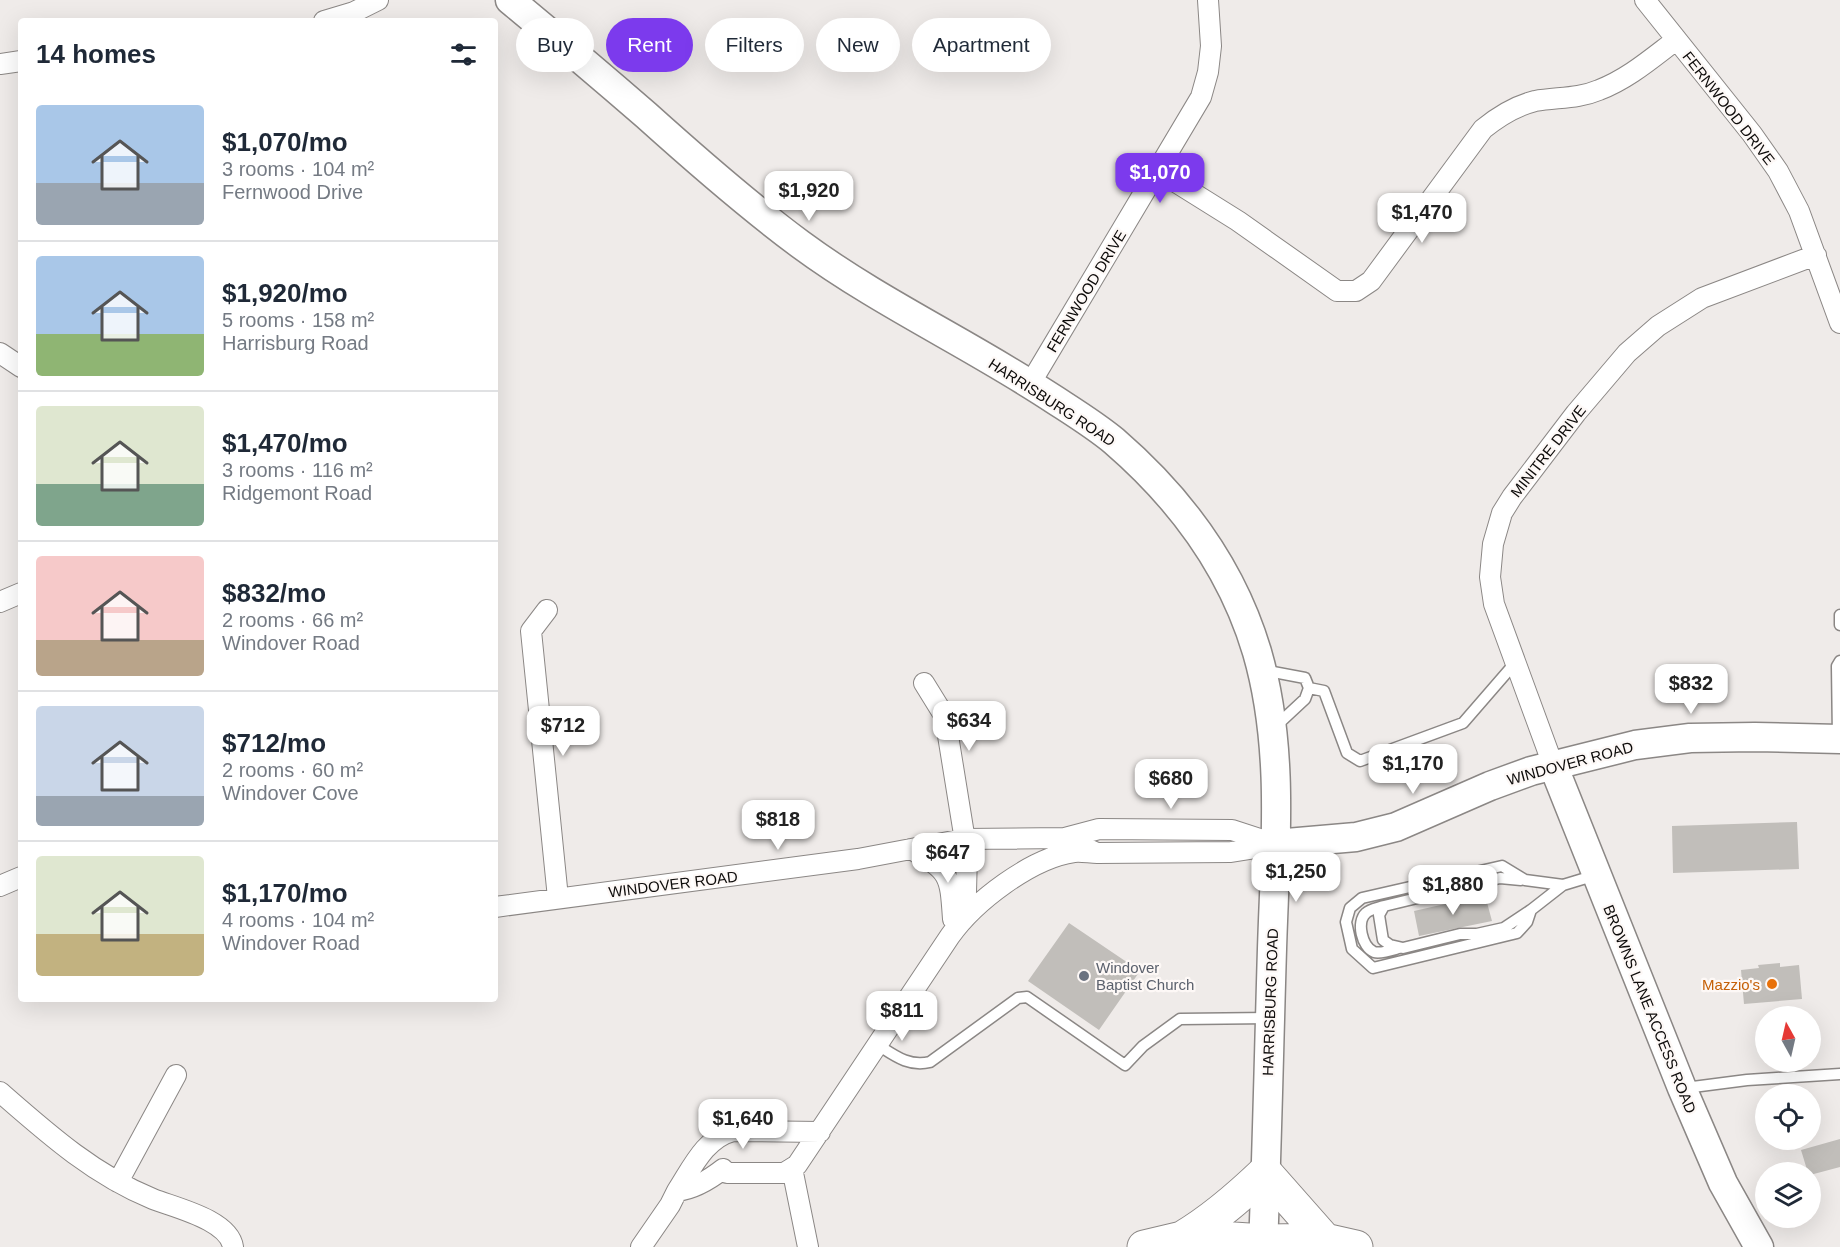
<!DOCTYPE html>
<meta charset="utf-8">
<style>
:root{--surface:#fff;--page:#f2f2f3;--text:#1f2937;--muted:#747a83;--line:#e0e1e3;--accent:#7c3aed}
body{margin:0;font-family:Arial,sans-serif;background:var(--page);color:var(--text);height:100vh;display:flex;flex-direction:column;font-size:22px;white-space:nowrap}
*{box-sizing:border-box;margin:0}
p{font-size:20px;color:var(--muted)}
.icon{flex:none;width:33px;height:33px;fill:none;stroke:currentColor;stroke-width:2;stroke-linecap:round;stroke-linejoin:round}
.map{position:relative;flex:1;overflow:hidden}
.side{position:absolute;left:18px;top:18px;width:480px;height:984px;display:flex;flex-direction:column;background:var(--surface);border-radius:6px;box-shadow:0 6px 24px #0002}
.side>*{flex:none}
.top-card{position:absolute;left:516px;top:18px;width:570px;height:54px;display:flex;gap:12px}
.needle{width:39px;rotate:352deg}
.buttons{position:absolute;left:1755px;top:1006px;display:grid;gap:12px}
.buttons a{display:grid;place-items:center;width:66px;height:66px;border-radius:50%;background:var(--surface);box-shadow:0 6px 24px #0002;font-size:30px}
.price{position:absolute;translate:-50% -51px;padding:0 14px;border-radius:12px;background:#fff;color:#222;font-size:20px;line-height:39px;filter:drop-shadow(0 2px 3px #0008)}
.price::after{content:'';position:absolute;left:50%;top:36px;width:18px;height:14px;margin-left:-9px;background:inherit;clip-path:polygon(0 0,100% 0,50% 100%)}
.price.active{background:var(--accent);color:#fff}
ul{padding:0;list-style:none}
li{display:flex;align-items:center;gap:18px;height:150px;padding:0 18px}
li+li{border-top:2px solid var(--line)}
li span{display:grid;place-items:center;flex:none;width:168px;height:120px;border-radius:6px;color:#555}
li>.icon{margin-inline-start:auto}
span .icon{width:72px;height:72px;fill:#fffc;stroke-width:1}
li b{font-size:26px}
h2{display:flex;justify-content:space-between;align-items:center;height:72px;padding:0 18px;font-size:26px}
.pill{padding:0 21px;border-radius:27px;background:var(--surface);box-shadow:0 6px 24px #0002;font-size:21px;line-height:54px}
.pill.active{background:var(--accent);color:#fff}
.map>svg:first-child{display:block}
.building{fill:#c1beba}
.lines{fill:none;stroke-linecap:round;stroke-linejoin:round}
.lane-casing{stroke:#8b8785;stroke-width:13}
.street-casing{stroke:#8b8785;stroke-width:22}
.secondary-casing{stroke:#8b8785;stroke-width:31}
.highway-casing{stroke:#8b8785;stroke-width:35}
.lane{stroke:#fff;stroke-width:10}
.street{stroke:#fff;stroke-width:20}
.secondary{stroke:#fff;stroke-width:28}
.highway{stroke:#fff;stroke-width:33}
.worship-dot{fill:#6b7280;stroke:#fdf8f6;stroke-width:2}
.food-dot{fill:#e8710a;stroke:#fdf8f6;stroke-width:2}
.labels{text-anchor:middle;dominant-baseline:central;stroke-width:4.5;stroke-linejoin:round;paint-order:stroke}
.street-label{font-size:15px;fill:#0d0b0a;stroke:#fdf8f6}
.worship-label{font-size:15px;fill:#5b616d;stroke:#fdf8f6;text-anchor:start}
.food-label{font-size:15px;fill:#c56008;stroke:#fdf8f6;text-anchor:end}
</style>
<div class="map">
<svg width="1840" height="1247" viewBox="0 0 1840 1247">
<rect width="100%" height="100%" fill="#efebe9"/>
<path class="building" d="M 1797,822 L 1799,869 L 1673,873 L 1672,826 Z
M 1485,895 L 1492,921 L 1419,936 L 1414,911 Z
M 1069,923 L 1140,971 L 1099,1030 L 1028,981 Z
M 1780,963 L 1780,967 L 1799,965 L 1802,999 L 1744,1004 L 1741,970 L 1759,968 L 1758,965 Z
M 1840,1139 L 1840,1167 L 1810,1175 L 1810,1173 L 1808,1173 L 1801,1150 Z"/>
<g class="lines">
<defs>
<path id="lane" d="M 1840,615 L 1840,625
M 1263,670 L 1305,678 L 1309,688 L 1305,699 L 1276,726
M 1309,688 L 1324,691 L 1347,753 L 1360,761 L 1463,723 L 1515,663
M 1838,738 L 1837,666 L 1840,661
M 1521,880 L 1500,878 L 1384,906 L 1379,915 L 1383,940 L 1390,945 L 1403,948 L 1460,934 L 1477,934 L 1504,928 L 1531,910
M 1563,885 L 1525,880 L 1502,866 L 1362,898 L 1350,908 L 1346,922 L 1352,949 L 1373,968 L 1517,933 L 1527,922 L 1531,910 L 1563,885 L 1596,875
M 1384,906 C 1378,908 1370,909 1366,913 C 1356,922 1362,947 1374,952 C 1381,954 1392,950 1399,948
M 878,1045 C 895,1056 909,1067 930,1062 L 1018,998 L 1027,997 L 1125,1065 L 1143,1046 L 1180,1019 L 1270,1018
M 1685,1088 L 1747,1080 L 1840,1074"/>
<path id="street" d="M 1645,0 L 1752,134 L 1778,171 L 1799,211 L 1840,323
M 324,21 L 354,12 L 378,0
M 0,64 L 21,61
M 1158,171 L 1238,221 L 1337,291 L 1356,291 L 1371,281 L 1483,129 C 1499,116 1515,106 1535,101 C 1557,97 1578,99 1599,90 C 1628,79 1652,58 1676,40
M 0,353 L 21,367
M 1030,384 L 1201,97 L 1208,72 L 1211,46 L 1208,0
M 0,602 L 21,593
M 547,610 L 531,631 L 558,898
M 924,683 L 945,717 L 967,853 L 966,892 L 956,925
M 1553,765 L 1494,604 L 1490,577 L 1493,544 L 1502,513 L 1512,497 L 1576,413 L 1627,353 L 1658,326 L 1702,298 L 1816,255
M 1086,848 L 1097,853 L 1231,852 L 1274,845
M 911,849 C 950,872 950,874 953,919
M 0,886 L 21,877
M 495,907 L 858,859 L 964,839 L 1065,838 L 1099,829 L 1232,830 L 1275,844
M 0,1092 C 48,1134 94,1175 153,1199 C 176,1208 229,1220 233,1247
M 792,1168 L 808,1247
M 723,1169 L 727,1173 L 784,1173 L 797,1165 L 950,936 C 974,902 1031,858 1074,852 C 1081,851 1090,853 1097,853
M 118,1182 L 176,1075
M 677,1191 C 692,1168 705,1138 733,1131 L 820,1132
M 641,1247 L 670,1205 L 677,1191 C 694,1189 709,1180 723,1169"/>
<path id="secondary" d="M 510,0 C 556,38 601,76 646,115 C 696,160 746,204 800,244 C 880,303 972,345 1055,400 C 1075,413 1096,426 1114,441 C 1180,498 1232,568 1257,652 C 1285,748 1275,850 1272,949 C 1269,1048 1267,1148 1263,1247
M 1553,765 L 1682,1088 L 1723,1183 L 1759,1247
M 1275,844 L 1356,837 L 1396,827 L 1490,786 L 1531,771 L 1635,745 L 1690,738 L 1755,737 L 1840,739"/>
<path id="highway" d="M 1182,1238 C 1214,1219 1239,1197 1265,1172 L 1325,1240
M 1144,1247 L 1182,1238 L 1203,1237 L 1264,1241 L 1325,1240 L 1356,1247"/>
</defs>
<use href="#lane" class="lane-casing"/>
<use href="#street" class="street-casing"/>
<use href="#secondary" class="secondary-casing"/>
<use href="#highway" class="highway-casing"/>
<use href="#lane" class="lane"/>
<use href="#street" class="street"/>
<use href="#secondary" class="secondary"/>
<use href="#highway" class="highway"/>
</g>
<circle class="worship-dot" cx="1084" cy="976" r="6"/>
<circle class="food-dot" cx="1772" cy="984" r="6"/>
<g class="labels">
<g class="street-label">
<text transform="translate(1729 108) rotate(52)">FERNWOOD DRIVE</text>
<text transform="translate(1086 291) rotate(-59)">FERNWOOD DRIVE</text>
<text transform="translate(1052 402) rotate(33)">HARRISBURG ROAD</text>
<text transform="translate(1548 451) rotate(-52)">MINITRE DRIVE</text>
<text transform="translate(1570 763) rotate(-15)">WINDOVER ROAD</text>
<text transform="translate(673 884) rotate(-7)">WINDOVER ROAD</text>
<text transform="translate(1270 1002) rotate(-88)">HARRISBURG ROAD</text>
<text transform="translate(1650 1009) rotate(68)">BROWNS LANE ACCESS ROAD</text>
</g>
<g class="worship-label">
<text x="1096" y="967">Windover<tspan x="1096" dy="17">Baptist Church</tspan></text>
</g>
<g class="food-label">
<text x="1760" y="984">Mazzio's</text>
</g>
</g>
</svg>
<div class="buttons">
<a><svg class="needle" viewBox="-14 -14 28 28"><path d="M0-13l5 13h-10z" fill="#e53935"/><path d="M0 13l5-13h-10z" fill="#747a83"/></svg></a>
<a><svg class="icon" aria-label="locate" viewBox="0 0 24 24"><circle cx="12" cy="12" r="6"/><path d="M12 2v4M12 18v4M2 12h4M18 12h4"/></svg></a>
<a><svg class="icon" aria-label="layers" viewBox="0 0 24 24"><path d="M12 4l9 5-9 5-9-5zM3 14l9 5 9-5"/></svg></a>
</div>
<b class="price active" style="left:1160px;top:204px">$1,070</b>
<b class="price" style="left:809px;top:222px">$1,920</b>
<b class="price" style="left:1422px;top:244px">$1,470</b>
<b class="price" style="left:1691px;top:715px">$832</b>
<b class="price" style="left:969px;top:752px">$634</b>
<b class="price" style="left:563px;top:757px">$712</b>
<b class="price" style="left:1413px;top:795px">$1,170</b>
<b class="price" style="left:1171px;top:810px">$680</b>
<b class="price" style="left:778px;top:851px">$818</b>
<b class="price" style="left:948px;top:884px">$647</b>
<b class="price" style="left:1296px;top:903px">$1,250</b>
<b class="price" style="left:1453px;top:916px">$1,880</b>
<b class="price" style="left:902px;top:1042px">$811</b>
<b class="price" style="left:743px;top:1150px">$1,640</b>
<div class="top-card">
<a class="pill">Buy</a>
<a class="pill active">Rent</a>
<a class="pill">Filters</a>
<a class="pill">New</a>
<a class="pill">Apartment</a>
</div>
<section class="side">
<h2>14 homes<svg class="icon" aria-label="filters" viewBox="0 0 24 24"><path d="M4 7h16M4 17h16"/><circle cx="9" cy="7" r="2"/><circle cx="15" cy="17" r="2"/></svg></h2>
<ul>
<li><span style="background:linear-gradient(#a9c7e8 65%,#9aa5b1 0)"><svg class="icon" aria-label="home" viewBox="0 0 24 24"><path d="M3 11l9-7 9 7M6 9v11h12V9"/></svg></span><div><b>$1,070/mo</b><p>3 rooms · 104 m²</p><p>Fernwood Drive</p></div></li>
<li><span style="background:linear-gradient(#a9c7e8 65%,#8fb573 0)"><svg class="icon" aria-label="home" viewBox="0 0 24 24"><path d="M3 11l9-7 9 7M6 9v11h12V9"/></svg></span><div><b>$1,920/mo</b><p>5 rooms · 158 m²</p><p>Harrisburg Road</p></div></li>
<li><span style="background:linear-gradient(#dfe7d0 65%,#7fa58c 0)"><svg class="icon" aria-label="home" viewBox="0 0 24 24"><path d="M3 11l9-7 9 7M6 9v11h12V9"/></svg></span><div><b>$1,470/mo</b><p>3 rooms · 116 m²</p><p>Ridgemont Road</p></div></li>
<li><span style="background:linear-gradient(#f6c9c9 70%,#b9a48a 0)"><svg class="icon" aria-label="home" viewBox="0 0 24 24"><path d="M3 11l9-7 9 7M6 9v11h12V9"/></svg></span><div><b>$832/mo</b><p>2 rooms · 66 m²</p><p>Windover Road</p></div></li>
<li><span style="background:linear-gradient(#c9d6e8 75%,#9aa5b1 0)"><svg class="icon" aria-label="home" viewBox="0 0 24 24"><path d="M3 11l9-7 9 7M6 9v11h12V9"/></svg></span><div><b>$712/mo</b><p>2 rooms · 60 m²</p><p>Windover Cove</p></div></li>
<li><span style="background:linear-gradient(#dfe7d0 65%,#c2b280 0)"><svg class="icon" aria-label="home" viewBox="0 0 24 24"><path d="M3 11l9-7 9 7M6 9v11h12V9"/></svg></span><div><b>$1,170/mo</b><p>4 rooms · 104 m²</p><p>Windover Road</p></div></li>
</ul>
</section>
</div>
